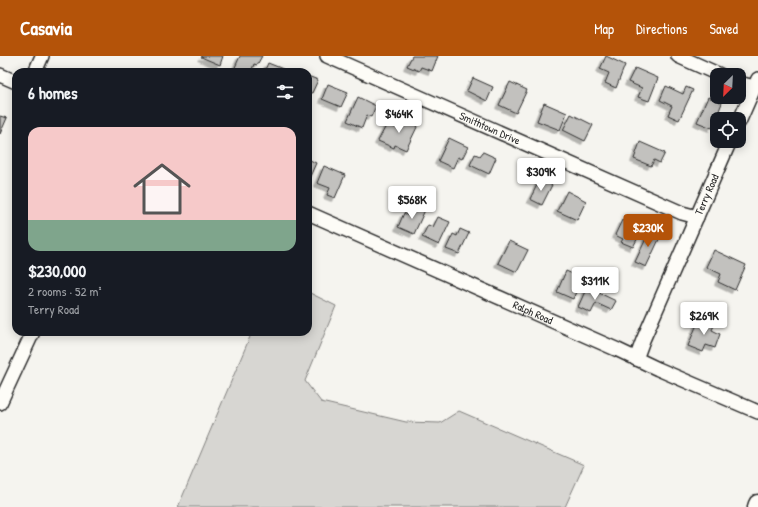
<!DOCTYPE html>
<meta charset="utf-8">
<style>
:root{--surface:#171b24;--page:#242831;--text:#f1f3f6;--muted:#9ea1a6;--line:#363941;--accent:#b45309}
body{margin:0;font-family:"Patrick Hand",sans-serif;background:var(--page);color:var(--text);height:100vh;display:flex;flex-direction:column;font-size:15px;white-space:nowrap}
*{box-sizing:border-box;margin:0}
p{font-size:13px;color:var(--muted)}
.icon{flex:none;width:22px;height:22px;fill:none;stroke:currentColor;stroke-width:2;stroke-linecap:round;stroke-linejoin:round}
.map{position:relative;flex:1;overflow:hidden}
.panel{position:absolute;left:12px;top:12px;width:300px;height:268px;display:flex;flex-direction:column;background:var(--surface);border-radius:12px;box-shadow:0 2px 10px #0003}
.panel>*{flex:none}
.needle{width:26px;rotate:204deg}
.controls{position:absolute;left:710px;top:12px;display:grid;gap:8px}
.controls a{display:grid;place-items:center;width:36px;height:36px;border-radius:8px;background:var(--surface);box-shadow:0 2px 10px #0003;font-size:20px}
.price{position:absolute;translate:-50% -34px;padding:0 9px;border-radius:4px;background:#fff;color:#222;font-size:13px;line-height:26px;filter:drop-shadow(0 1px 2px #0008)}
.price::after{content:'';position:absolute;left:50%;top:24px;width:12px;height:9px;margin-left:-6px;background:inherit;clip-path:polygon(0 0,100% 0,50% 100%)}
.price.selected{background:var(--accent);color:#fff}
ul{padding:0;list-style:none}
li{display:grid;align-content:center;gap:8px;height:212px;padding:0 16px}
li+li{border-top:1px solid var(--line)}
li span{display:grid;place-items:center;height:124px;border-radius:12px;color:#555}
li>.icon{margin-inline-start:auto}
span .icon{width:72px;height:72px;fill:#fffc;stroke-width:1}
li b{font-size:17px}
h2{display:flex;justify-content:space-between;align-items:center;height:48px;padding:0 16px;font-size:17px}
header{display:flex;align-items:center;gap:24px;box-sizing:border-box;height:56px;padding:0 20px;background:var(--accent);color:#fff}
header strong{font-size:19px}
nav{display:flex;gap:22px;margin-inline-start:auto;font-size:14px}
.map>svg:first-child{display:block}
.green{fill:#d7d6d2;stroke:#81807e}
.building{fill:#c2c1be;stroke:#2b2b2b;filter:url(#shadow)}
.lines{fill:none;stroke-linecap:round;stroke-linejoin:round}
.minor-casing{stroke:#2b2b2b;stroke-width:16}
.secondary-casing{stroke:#2b2b2b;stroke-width:21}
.minor{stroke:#fdfcf7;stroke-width:13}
.secondary{stroke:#fdfcf7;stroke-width:18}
.labels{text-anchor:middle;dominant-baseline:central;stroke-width:3.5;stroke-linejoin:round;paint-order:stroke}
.street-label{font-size:11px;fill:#2b2b2b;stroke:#fdfcf7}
</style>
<header>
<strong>Casavia</strong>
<nav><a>Map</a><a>Directions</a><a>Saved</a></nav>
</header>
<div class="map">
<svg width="758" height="451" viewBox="0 0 758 451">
<defs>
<filter id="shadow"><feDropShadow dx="-3.5" dy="3.5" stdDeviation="0" flood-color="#0004"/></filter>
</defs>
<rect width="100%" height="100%" fill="#f5f4ef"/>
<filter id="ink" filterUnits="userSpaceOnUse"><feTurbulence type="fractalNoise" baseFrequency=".025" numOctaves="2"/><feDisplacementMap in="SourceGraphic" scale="8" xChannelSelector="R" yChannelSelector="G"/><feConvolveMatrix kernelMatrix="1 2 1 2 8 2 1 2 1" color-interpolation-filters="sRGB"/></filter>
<g filter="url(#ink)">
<path class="green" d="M 308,236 L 336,250 L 305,325 L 321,346 L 406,366 L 440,367 L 459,355 L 584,409 L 565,451 L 178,451 L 252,276 L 308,276 Z"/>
<path class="building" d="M 202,0 L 223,0 L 220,9 L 201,1 Z
M 240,0 L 262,0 L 257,9 L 254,8 L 251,16 L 233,16 Z
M 412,0 L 438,0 L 432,15 L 421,11 L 419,15 L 407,10 Z
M 606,0 L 625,9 L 616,32 L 605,27 L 609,17 L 600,13 Z
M 268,7 L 283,13 L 282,16 L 264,16 Z
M 635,12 L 658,22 L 649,45 L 638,41 L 642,32 L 628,26 Z
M 308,20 L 318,24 L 312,37 L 308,36 L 308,37 Z
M 473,22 L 493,31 L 487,45 L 467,35 Z
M 510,26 L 527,34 L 516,57 L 499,49 Z
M 328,28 L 348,36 L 341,51 L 322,43 Z
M 666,30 L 683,38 L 686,31 L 693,34 L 679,64 L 668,59 L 672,50 L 660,44 Z
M 358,41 L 376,50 L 371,61 L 367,59 L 362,72 L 347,65 Z
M 708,41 L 722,47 L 712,72 L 697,66 Z
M 544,47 L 567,57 L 560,74 L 537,65 Z
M 571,58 L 593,69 L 585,85 L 563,74 Z
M 0,60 L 7,62 L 0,78 Z
M 405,61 L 419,67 L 406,94 L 395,89 L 394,92 L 378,85 L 387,68 L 399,73 Z
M 449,82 L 468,91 L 462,103 L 458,101 L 453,112 L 438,105 Z
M 640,86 L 665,97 L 660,107 L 654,104 L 651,110 L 634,103 Z
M 483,96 L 496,102 L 489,118 L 470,109 L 475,98 L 480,100 Z
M 308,103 L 316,107 L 308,125 Z
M 324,110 L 345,119 L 335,142 L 327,139 L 330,132 L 317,127 Z
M 540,123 L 552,129 L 542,149 L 530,143 Z
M 567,135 L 586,145 L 577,164 L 557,155 Z
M 414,148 L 425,154 L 414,178 L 398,171 L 404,157 L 409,160 Z
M 438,161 L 450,166 L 439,189 L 422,181 L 428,169 L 433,171 Z
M 622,164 L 642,174 L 633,191 L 621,186 L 623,183 L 615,179 Z
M 651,172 L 662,177 L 646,211 L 635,206 Z
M 460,173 L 469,177 L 459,198 L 446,193 L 453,178 L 457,180 Z
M 509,185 L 528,194 L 517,216 L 498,207 Z
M 714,194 L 746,209 L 735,234 L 718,226 L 721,218 L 706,211 Z
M 566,215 L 582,222 L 573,243 L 557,236 Z
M 587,231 L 616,245 L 611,254 L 596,247 L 591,257 L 578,251 Z
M 700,261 L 715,267 L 712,274 L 720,278 L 715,292 L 706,289 L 703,296 L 688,290 Z"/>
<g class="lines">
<defs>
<g id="minor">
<path id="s1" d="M 327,0 L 682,157 L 697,161"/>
<path d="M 678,0 L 720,19"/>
<path d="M 35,16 L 42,0"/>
<path d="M 0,19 L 16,26"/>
<path d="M 739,27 L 754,31"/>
<path d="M 739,66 L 758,23"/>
<path id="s2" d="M 308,157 L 618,294 L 658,313 L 758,356"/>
<path id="s3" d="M 636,303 L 643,284 L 730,85"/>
<path d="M 0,347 L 33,276"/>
</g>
<path id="secondary" d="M 757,451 L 758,448"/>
</defs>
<use href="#minor" class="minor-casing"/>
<use href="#secondary" class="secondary-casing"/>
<use href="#minor" class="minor"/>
<use href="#secondary" class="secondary"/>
</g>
</g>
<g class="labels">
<g class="street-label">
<text stroke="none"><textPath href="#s1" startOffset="178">Smithtown Drive</textPath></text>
<text stroke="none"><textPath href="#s3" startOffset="179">Terry Road</textPath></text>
<text stroke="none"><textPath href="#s2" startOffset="246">Ralph Road</textPath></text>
</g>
</g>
</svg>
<div class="controls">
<a><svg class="needle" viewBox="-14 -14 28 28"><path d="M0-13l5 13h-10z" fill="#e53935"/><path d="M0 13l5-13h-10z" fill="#9ea1a6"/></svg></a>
<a><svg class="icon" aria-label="locate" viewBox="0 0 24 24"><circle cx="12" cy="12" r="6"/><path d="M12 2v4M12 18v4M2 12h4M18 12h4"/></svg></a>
</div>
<b class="price" style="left:399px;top:78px">$464K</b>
<b class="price" style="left:541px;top:136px">$309K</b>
<b class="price" style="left:412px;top:164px">$568K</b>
<b class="price selected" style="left:648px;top:192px">$230K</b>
<b class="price" style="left:595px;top:245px">$311K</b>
<b class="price" style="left:704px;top:280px">$269K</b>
<section class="panel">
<h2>6 homes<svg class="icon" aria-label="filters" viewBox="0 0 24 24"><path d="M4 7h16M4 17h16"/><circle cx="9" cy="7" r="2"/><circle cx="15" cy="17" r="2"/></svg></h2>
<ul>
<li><span style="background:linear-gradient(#f6c9c9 75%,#7fa58c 0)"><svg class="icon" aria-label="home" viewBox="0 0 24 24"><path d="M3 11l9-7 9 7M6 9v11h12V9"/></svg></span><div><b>$230,000</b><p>2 rooms · 52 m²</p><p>Terry Road</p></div></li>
</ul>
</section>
</div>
